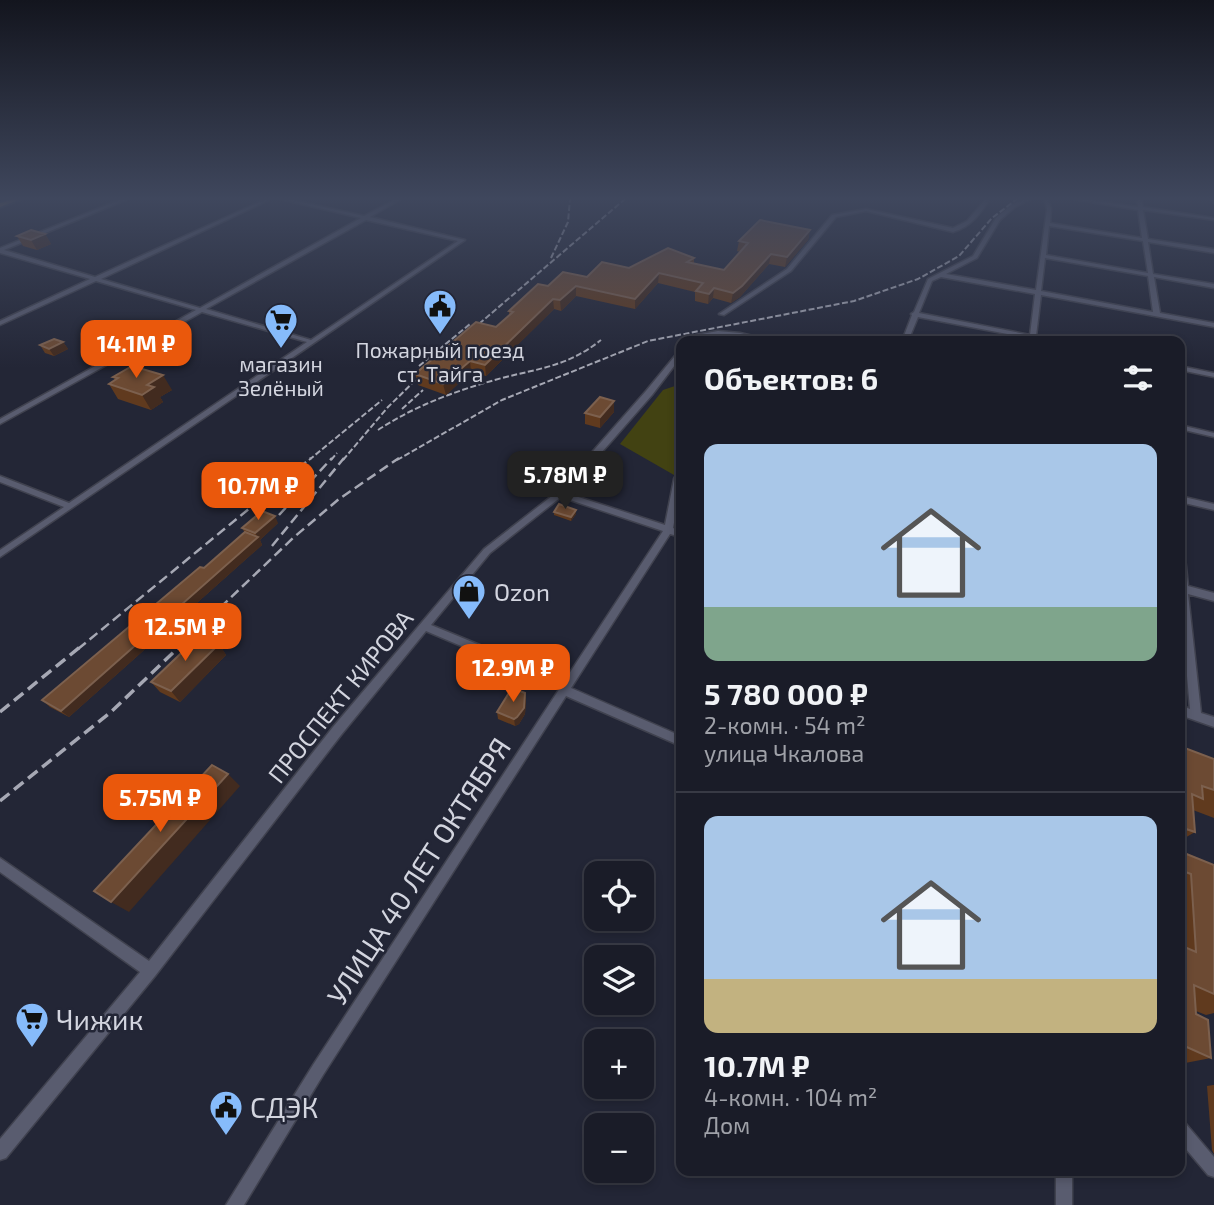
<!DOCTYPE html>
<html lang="ru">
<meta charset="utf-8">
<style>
:root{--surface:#1a1c28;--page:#272934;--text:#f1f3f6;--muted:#9fa1a8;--line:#383a45;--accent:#ea580c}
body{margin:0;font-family:"Exo 2",sans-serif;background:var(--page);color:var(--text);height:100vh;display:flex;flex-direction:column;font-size:26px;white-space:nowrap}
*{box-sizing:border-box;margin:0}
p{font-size:23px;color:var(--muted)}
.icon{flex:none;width:38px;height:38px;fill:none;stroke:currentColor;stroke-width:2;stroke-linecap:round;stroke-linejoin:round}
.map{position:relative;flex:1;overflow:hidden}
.sheet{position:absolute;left:676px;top:336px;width:509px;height:840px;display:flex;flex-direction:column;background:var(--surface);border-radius:14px;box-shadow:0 4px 10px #0003,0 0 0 2px var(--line)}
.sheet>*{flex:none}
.buttons{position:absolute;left:584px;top:861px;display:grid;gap:14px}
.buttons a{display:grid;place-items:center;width:70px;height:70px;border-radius:14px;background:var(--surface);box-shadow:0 4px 10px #0003,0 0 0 2px var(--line);font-size:35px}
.price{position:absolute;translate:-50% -60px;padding:0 16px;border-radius:14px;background:var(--accent);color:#fff;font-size:23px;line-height:46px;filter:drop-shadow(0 2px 4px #0008)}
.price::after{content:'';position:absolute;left:50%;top:42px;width:21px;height:16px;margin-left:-10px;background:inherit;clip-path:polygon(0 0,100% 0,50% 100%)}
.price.active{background:#222;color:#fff}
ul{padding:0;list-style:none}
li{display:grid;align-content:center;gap:14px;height:371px;padding:0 28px}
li+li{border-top:2px solid var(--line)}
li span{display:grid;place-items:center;height:217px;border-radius:14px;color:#555}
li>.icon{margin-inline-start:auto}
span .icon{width:126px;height:126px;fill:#fffc;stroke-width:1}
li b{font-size:30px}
h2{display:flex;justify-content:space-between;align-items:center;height:84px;padding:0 28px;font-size:30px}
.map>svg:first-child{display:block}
.green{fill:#424212}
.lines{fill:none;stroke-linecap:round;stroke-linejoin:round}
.minor-casing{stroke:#40424f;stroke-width:3}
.major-casing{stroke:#40424f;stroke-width:4}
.minor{fill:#595c6f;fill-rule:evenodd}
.major{fill:#9c8346;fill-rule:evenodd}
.rail-far2{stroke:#a6a8b4;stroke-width:2;stroke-dasharray:6 2.5;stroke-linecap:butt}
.rail-far1{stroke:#a6a8b4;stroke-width:2.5;stroke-dasharray:10 5;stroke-linecap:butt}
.rail{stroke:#a6a8b4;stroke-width:3.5;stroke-dasharray:12 6;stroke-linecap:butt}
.wall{fill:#603a1e}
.shaded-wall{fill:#422b1f}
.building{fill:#6c4a33;stroke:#7c604e;stroke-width:2}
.labels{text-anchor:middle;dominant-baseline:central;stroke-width:5;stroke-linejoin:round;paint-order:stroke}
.far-poi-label{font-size:21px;fill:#d3d5df;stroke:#232636}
.poi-label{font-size:24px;fill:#d3d5df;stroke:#232636;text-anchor:start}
.street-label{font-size:24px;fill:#d3d5df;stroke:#232636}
.near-street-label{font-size:28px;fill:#d3d5df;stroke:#232636}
.near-poi-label{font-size:28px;fill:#d3d5df;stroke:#232636;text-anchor:start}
</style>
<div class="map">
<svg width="1214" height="1205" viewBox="0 0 1214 1205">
<rect width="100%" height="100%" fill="#232636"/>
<path class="green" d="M 681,384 L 681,479 L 620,444 L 663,390 Z"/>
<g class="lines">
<defs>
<path id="minor" d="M 122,199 L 128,199 L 4,250 L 95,277 L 266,199 L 271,199 L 101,279 L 200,308 L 361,218 L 280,199 L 288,199 L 364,216 L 396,199 L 401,199 L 370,217 L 465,240 L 0,557 L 0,550 L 64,507 L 0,482 L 0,476 L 69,503 L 307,342 L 202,312 L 0,424 L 0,419 L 196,310 L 96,281 L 0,325 L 0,321 L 90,279 L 0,253 L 0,248 ZM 366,220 L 458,241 L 311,340 L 206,309 Z
M 986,199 L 990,199 C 980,214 971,227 953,232 L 866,211 L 836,217 L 791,271 L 724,315 L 719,314 L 787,269 L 832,215 L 866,209 L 953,228 L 967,221 Z
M 1025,199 L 1031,199 L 1015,207 L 1000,220 L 977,258 L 946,274 L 1036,290 L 1047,209 L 1044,199 L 1048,199 L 1051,209 L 1050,223 L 1142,238 L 1138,210 L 1073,199 L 1084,199 L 1138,207 L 1137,199 L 1141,199 L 1143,207 L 1214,218 L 1214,220 L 1143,210 L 1148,239 L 1214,249 L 1214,253 L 1148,242 L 1153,274 L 1214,284 L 1214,288 L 1154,277 L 1160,313 L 1214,323 L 1214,327 L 1041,295 L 1036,336 L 1054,340 L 1055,341 L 1035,340 L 1035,341 L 1029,341 L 1029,338 L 918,317 L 908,341 L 902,341 L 912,315 L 911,314 L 914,312 L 928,279 L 973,256 L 996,218 L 1011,205 ZM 1049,226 L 1143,241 L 1148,273 L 1046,255 ZM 1045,258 L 1148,276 L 1153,312 L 1041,291 ZM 941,277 L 1035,294 L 1030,335 L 919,313 L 932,281 Z
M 1209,199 L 1214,199 L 1214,203 Z
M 718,331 L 740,333 L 774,341 C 756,342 737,335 718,335 C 707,335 697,341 686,341 L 696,335 Z
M 681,350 L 681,357 L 652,395 L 566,493 L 665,525 L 674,479 L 675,477 L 681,477 L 681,486 L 673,528 L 681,531 L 681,537 L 670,534 L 571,688 L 681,736 L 681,746 L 566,696 L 323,1075 L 244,1205 L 226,1205 L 313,1065 L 560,688 L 426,631 L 341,735 L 155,976 L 6,1158 L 0,1160 L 0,1139 L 140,972 L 0,872 L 0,858 L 149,961 L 333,727 L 484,549 L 557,492 L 646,391 L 679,351 ZM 561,497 L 663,531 L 565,680 L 431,625 L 490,553 Z
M 1180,366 L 1214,373 L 1214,377 L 1180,370 Z
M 1180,425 L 1214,433 L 1214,437 L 1180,429 Z
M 1180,496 L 1214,504 L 1214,510 L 1180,502 Z
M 1180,555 L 1185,558 L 1188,586 L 1214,593 L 1214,601 L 1188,594 L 1201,713 L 1214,717 L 1214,727 L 1180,715 L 1180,705 L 1190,709 L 1180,600 Z
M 1180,1122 L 1186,1124 L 1214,1157 L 1214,1177 L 1208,1175 L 1180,1142 Z
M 1056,1171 L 1072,1171 L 1072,1205 L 1056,1205 Z"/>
<path id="major" d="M 13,199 L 21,199 L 0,207 L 0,203 Z"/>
</defs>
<use href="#minor" class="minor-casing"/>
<use href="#major" class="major-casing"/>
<use href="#minor" class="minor"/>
<use href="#major" class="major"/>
<path class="rail-far2" d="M 551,258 L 568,222 L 570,199
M 466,335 L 625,199
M 419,366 L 470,324
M 402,409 L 423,390
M 378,430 C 416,405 458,390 502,378 C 541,368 568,366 601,340
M 309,460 L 382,400
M 331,460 L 337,453
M 343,460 L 388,407 L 431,365
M 397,460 L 502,400 L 648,341 L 854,301 L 918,279 L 959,256 L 992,218 L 1017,199"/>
<path class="rail-far1" d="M 279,515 L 332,458
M 272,546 L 344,458
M 78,649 L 311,458
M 177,649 L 293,538 L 339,499 L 399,458"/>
<path class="rail" d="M 0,712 L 80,647
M 0,801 L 111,712 L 179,647"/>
</g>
<path class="wall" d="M 810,230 L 808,240 L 785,267 L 769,264 L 740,297 L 731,303 L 713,298 L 708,304 L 695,301 L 695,292 L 658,283 L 635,309 L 576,296 L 561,311 L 554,309 L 486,376 L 471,372 L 446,395 L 418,385 L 415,374 L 496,327 L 509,315 L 509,311 L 548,286 L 629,268 L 694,258 L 694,263 L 724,270 L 740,252 L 737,251 L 739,241 Z
M 45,234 L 51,244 L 37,250 L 23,246 L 17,236 Z
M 63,342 L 68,349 L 54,356 L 45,353 L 40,345 Z
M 113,377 L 172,390 L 160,397 L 163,402 L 151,410 L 118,399 L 109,384 L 115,380 Z
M 614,412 L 600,428 L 585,424 L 585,413 Z
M 576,510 L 576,514 L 571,521 L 554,515 L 554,512 Z
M 278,523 L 260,540 L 262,545 L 69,717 L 50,707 L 42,700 L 204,568 L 245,533 L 242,528 Z
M 219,644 L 226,655 L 180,702 L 160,692 L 151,682 Z
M 525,693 L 526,699 L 525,714 L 519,724 L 515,726 L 498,719 L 497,712 Z
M 1182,747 L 1214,759 L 1214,818 L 1193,810 L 1195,832 L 1183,839 L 1184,853 L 1214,865 L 1214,1013 L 1206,1015 L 1196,1011 L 1196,1014 L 1211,1058 L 1180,1064 L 1180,749 Z
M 1213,1085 L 1214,1085 L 1214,1154 L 1212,1150 L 1207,1086 Z"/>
<path class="shaded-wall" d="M 810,230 L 808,240 L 785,267 L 787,257 Z
M 45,234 L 51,244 L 37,250 L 31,240 Z
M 771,254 L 769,264 L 740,297 L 731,303 L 733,293 Z
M 659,273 L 658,283 L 635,309 L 635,299 Z
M 576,286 L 576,296 L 561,311 L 560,300 Z
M 714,288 L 713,298 L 708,304 L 709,294 Z
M 553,299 L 554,309 L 486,376 L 485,365 Z
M 63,342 L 68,349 L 54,356 L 49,349 Z
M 470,361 L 471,372 L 446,395 L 443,384 Z
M 163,375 L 172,390 L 160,397 L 163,402 L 151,410 L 142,395 L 147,385 Z
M 614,401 L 614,412 L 600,428 L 600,417 Z
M 576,510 L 576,514 L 571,521 L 571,517 Z
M 275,516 L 278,523 L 260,540 L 262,545 L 69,717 L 61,711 L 258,538 L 255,533 Z
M 219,644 L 226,655 L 180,702 L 171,691 Z
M 525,693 L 526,699 L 525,714 L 519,724 L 515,726 L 514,719 Z
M 228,774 L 240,786 L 129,912 L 111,902 Z"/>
<path class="building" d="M 760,220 L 810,230 L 787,257 L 771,254 L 742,286 L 733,293 L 714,288 L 709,294 L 696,291 L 703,283 L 659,273 L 635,299 L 576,286 L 560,300 L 553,299 L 485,365 L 470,361 L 443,384 L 415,374 L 476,322 L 496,327 L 513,312 L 509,311 L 538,284 L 548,286 L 563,272 L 587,277 L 602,262 L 629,268 L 668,248 L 694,258 L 687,262 L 724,270 L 748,243 L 739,241 Z
M 31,230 L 45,234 L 31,240 L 17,236 Z
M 54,339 L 63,342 L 49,349 L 40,345 Z
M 132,366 L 163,375 L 147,385 L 154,387 L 142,395 L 109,384 L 118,378 L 113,377 Z
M 600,397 L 614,401 L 600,417 L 585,413 Z
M 559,504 L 576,510 L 571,517 L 554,512 Z
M 262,511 L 275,516 L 255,533 L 242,528 Z
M 245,532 L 258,537 L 61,711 L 42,700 L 200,567 L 204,568 Z
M 199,636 L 219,644 L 171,691 L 151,682 Z
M 512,688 L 525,693 L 524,708 L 517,717 L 514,719 L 497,712 Z
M 1182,747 L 1214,759 L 1214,790 L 1202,786 L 1203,799 L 1192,794 L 1195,832 L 1183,828 L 1184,853 L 1214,865 L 1214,994 L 1194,985 L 1196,1014 L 1208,1020 L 1211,1058 L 1180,1044 L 1180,945 L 1196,952 L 1191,874 L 1180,870 L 1180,777 L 1184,779 Z
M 212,765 L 228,774 L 111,902 L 94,891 Z"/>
<linearGradient id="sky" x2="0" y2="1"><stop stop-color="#13151e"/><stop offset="0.54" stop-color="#3f475d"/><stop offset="1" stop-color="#3f475d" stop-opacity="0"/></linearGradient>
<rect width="1214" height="368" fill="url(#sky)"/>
<defs>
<symbol id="civic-pin" viewBox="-11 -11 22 30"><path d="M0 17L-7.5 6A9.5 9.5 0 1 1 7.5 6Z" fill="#86bbfb" stroke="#232636"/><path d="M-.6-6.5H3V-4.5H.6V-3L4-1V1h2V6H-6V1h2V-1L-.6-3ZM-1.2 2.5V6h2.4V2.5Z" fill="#111"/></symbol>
<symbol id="supermarket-pin" viewBox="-11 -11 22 30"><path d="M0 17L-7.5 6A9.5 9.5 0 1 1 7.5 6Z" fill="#86bbfb" stroke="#232636"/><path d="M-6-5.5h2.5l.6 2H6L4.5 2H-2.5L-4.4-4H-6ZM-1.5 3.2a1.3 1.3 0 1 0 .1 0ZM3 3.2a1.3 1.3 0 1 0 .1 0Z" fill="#111"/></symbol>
<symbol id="shop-pin" viewBox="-11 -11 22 30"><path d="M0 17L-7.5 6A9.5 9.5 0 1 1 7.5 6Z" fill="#86bbfb" stroke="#232636"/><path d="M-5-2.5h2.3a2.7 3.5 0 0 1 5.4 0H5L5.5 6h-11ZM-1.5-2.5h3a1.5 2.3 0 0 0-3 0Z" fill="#111"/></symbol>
</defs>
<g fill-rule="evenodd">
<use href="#civic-pin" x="421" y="287" width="38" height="52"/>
<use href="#supermarket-pin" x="262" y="301" width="38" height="52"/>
<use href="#shop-pin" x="450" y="572" width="38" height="52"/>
<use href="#supermarket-pin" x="13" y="1000" width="38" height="52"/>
<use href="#civic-pin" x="207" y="1088" width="38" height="52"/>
</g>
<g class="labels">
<g class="far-poi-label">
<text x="440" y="349">Пожарный поезд<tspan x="440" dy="24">ст. Тайга</tspan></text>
<text x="281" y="363">магазин<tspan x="281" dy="24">Зелёный</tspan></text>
</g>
<g class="poi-label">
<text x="494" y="591">Ozon</text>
</g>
<g class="street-label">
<text transform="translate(340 696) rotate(-51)">ПРОСПЕКТ КИРОВА</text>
</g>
<g class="near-street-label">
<text transform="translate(418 871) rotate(-57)">УЛИЦА 40 ЛЕТ ОКТЯБРЯ</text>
</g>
<g class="near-poi-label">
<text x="56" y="1019">Чижик</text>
<text x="250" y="1107">СДЭК</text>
</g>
</g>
</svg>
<div class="buttons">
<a><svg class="icon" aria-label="locate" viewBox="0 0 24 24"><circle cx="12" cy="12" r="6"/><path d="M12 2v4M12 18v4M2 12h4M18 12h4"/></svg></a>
<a><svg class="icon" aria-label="layers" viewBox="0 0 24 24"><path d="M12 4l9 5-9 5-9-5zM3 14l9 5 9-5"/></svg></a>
<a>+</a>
<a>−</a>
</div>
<b class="price" style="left:136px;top:380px">14.1M ₽</b>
<b class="price active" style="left:565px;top:511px">5.78M ₽</b>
<b class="price" style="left:258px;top:522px">10.7M ₽</b>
<b class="price" style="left:185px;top:663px">12.5M ₽</b>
<b class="price" style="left:513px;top:704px">12.9M ₽</b>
<b class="price" style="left:160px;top:834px">5.75M ₽</b>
<section class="sheet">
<h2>Объектов: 6<svg class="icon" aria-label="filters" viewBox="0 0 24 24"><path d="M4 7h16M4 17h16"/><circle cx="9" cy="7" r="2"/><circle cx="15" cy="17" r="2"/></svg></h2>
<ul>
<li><span style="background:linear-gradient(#a9c7e8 75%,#7fa58c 0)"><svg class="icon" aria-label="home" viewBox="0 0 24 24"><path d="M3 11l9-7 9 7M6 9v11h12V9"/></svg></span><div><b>5 780 000 ₽</b><p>2-комн. · 54 m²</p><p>улица Чкалова</p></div></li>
<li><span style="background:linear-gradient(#a9c7e8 75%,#c2b280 0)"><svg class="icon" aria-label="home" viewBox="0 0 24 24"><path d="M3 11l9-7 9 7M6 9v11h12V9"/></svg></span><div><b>10.7M ₽</b><p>4-комн. · 104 m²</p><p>Дом</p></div></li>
</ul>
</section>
</div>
